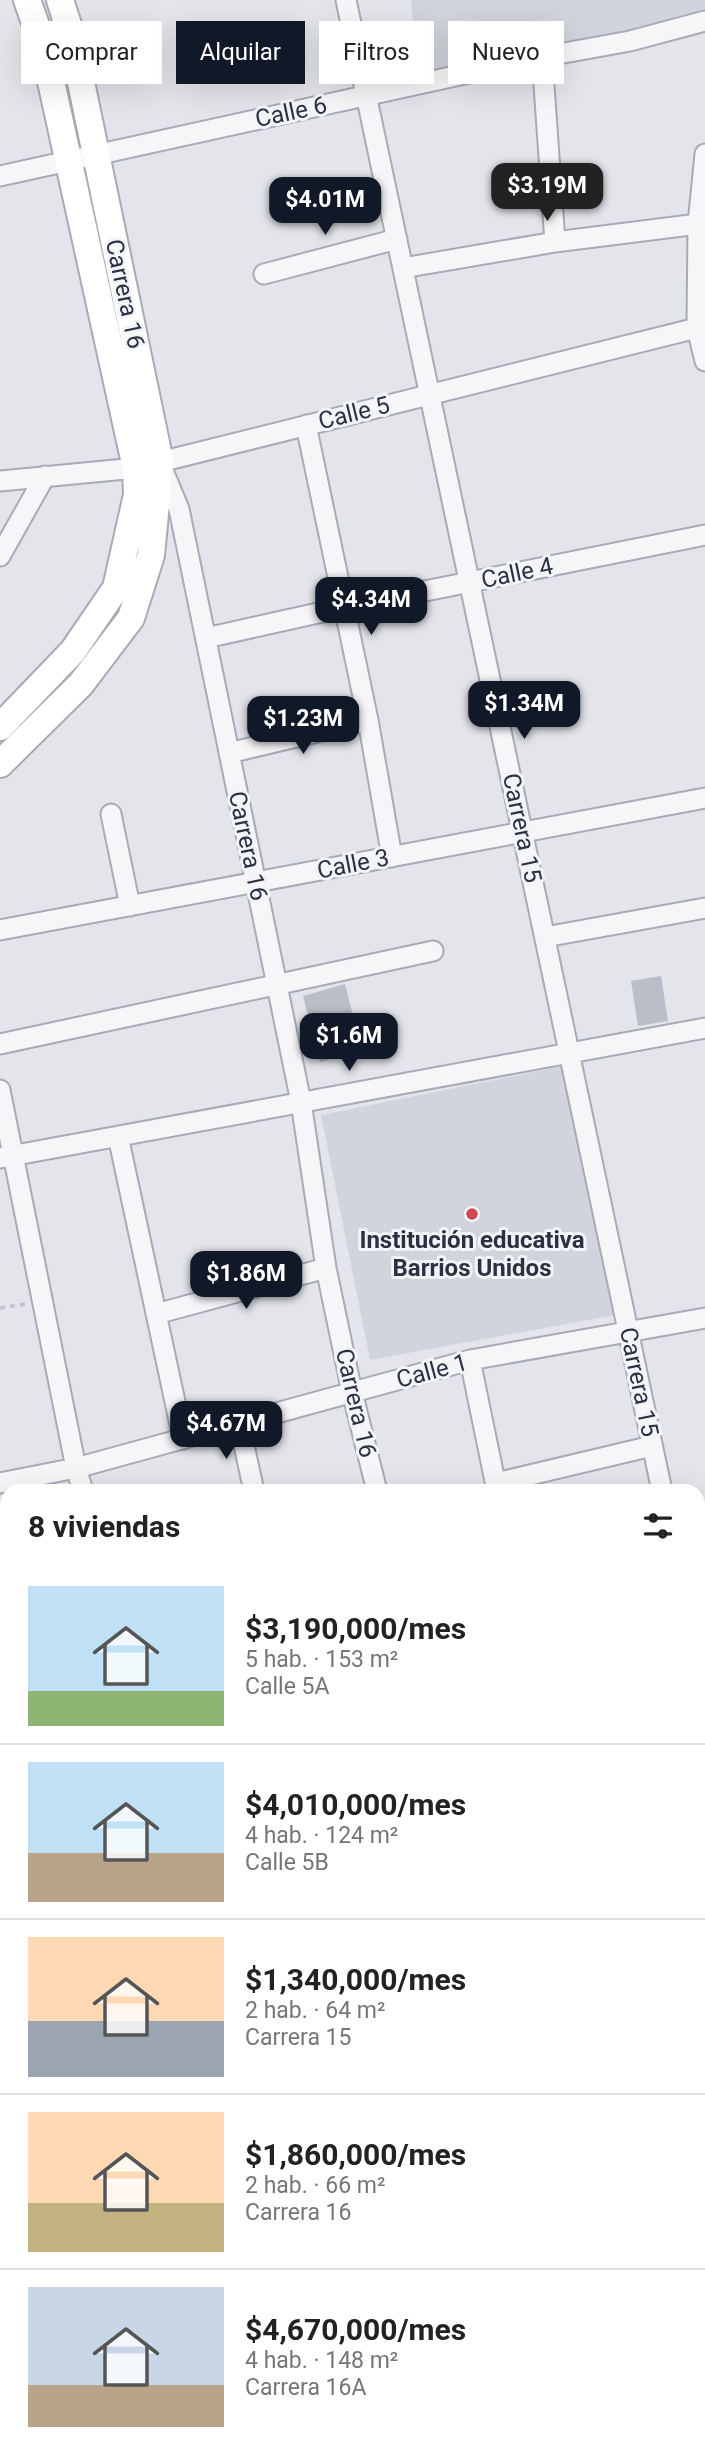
<!DOCTYPE html>
<html lang="es">
<meta charset="utf-8">
<style>
:root{--surface:#fff;--page:#f2f2f2;--text:#222;--muted:#767676;--line:#e0e0e0;--accent:#111827}
body{margin:0;font-family:Roboto,sans-serif;background:var(--page);color:var(--text);height:100vh;display:flex;flex-direction:column;font-size:26px;white-space:nowrap}
*{box-sizing:border-box;margin:0}
p{font-size:23px;color:var(--muted)}
.icon{flex:none;width:38px;height:38px;fill:none;stroke:currentColor;stroke-width:2;stroke-linecap:round;stroke-linejoin:round}
.map{position:relative;flex:1;overflow:hidden}
.panel{position:absolute;left:0px;top:1484px;width:705px;height:975px;display:flex;flex-direction:column;background:var(--surface);border-radius:21px 21px 0 0;box-shadow:0 7px 28px #0002}
.panel>*{flex:none}
.banner{position:absolute;left:21px;top:21px;width:663px;height:63px;display:flex;gap:14px}
.price{position:absolute;translate:-50% -60px;padding:0 16px;border-radius:14px;background:var(--accent);color:#fff;font-size:23px;line-height:46px;filter:drop-shadow(0 2px 4px #0008)}
.price::after{content:'';position:absolute;left:50%;top:42px;width:21px;height:16px;margin-left:-10px;background:inherit;clip-path:polygon(0 0,100% 0,50% 100%)}
.price.on{background:#222;color:#fff}
ul{padding:0;list-style:none}
li{display:flex;align-items:center;gap:21px;height:175px;padding:0 28px}
li+li{border-top:2px solid var(--line)}
li span{display:grid;place-items:center;flex:none;width:196px;height:140px;border-radius:0px;color:#555}
li>.icon{margin-inline-start:auto}
span .icon{width:84px;height:84px;fill:#fffc;stroke-width:1}
li b{font-size:30px}
h2{display:flex;justify-content:space-between;align-items:center;height:84px;padding:0 28px;font-size:30px}
.tag{padding:0 24px;border-radius:0px;background:var(--surface);box-shadow:0 7px 28px #0002;font-size:24px;line-height:63px}
.tag.on{background:var(--accent);color:#fff}
.map>svg:first-child{display:block}
.built{fill:#d1d4dd}
.green{fill:#c7d5c4}
.lines{fill:none;stroke-linecap:round;stroke-linejoin:round}
.river{stroke:#9eb0ca;stroke-width:35}
.building{fill:#babec8}
.lane-casing{stroke:#a8abb5;stroke-width:13}
.street-casing{stroke:#a8abb5;stroke-width:23}
.secondary-casing{stroke:#a8abb5;stroke-width:30}
.path{stroke:#c1c3ca;stroke-width:3.5;stroke-dasharray:5 5;stroke-linecap:butt}
.lane{stroke:#f6f6f9;stroke-width:10}
.street{stroke:#f6f6f9;stroke-width:19}
.secondary{stroke:#fff;stroke-width:26}
.poi-dot{fill:#ce4952;stroke:#f3f4f8;stroke-width:2.5}
.labels{text-anchor:middle;dominant-baseline:central;stroke-width:6;stroke-linejoin:round;paint-order:stroke}
.street-label{font-size:24px;fill:#2b3143;stroke:#f3f4f8}
.poi-label{font-size:24px;font-weight:bold;fill:#2b3143;stroke:#f3f4f8}
</style>
<div class="map">
<svg width="705" height="2458" viewBox="0 0 705 2458">
<rect width="100%" height="100%" fill="#e3e5eb"/>
<path class="built" d="M 411,0 L 705,0 L 705,21 L 418,84 Z
M 568,1065 L 626,1313 L 370,1360 L 321,1115 Z"/>
<path class="green" d="M 7,1773 L 7,2008 L 0,2009 L 0,1785 Z
M 319,2452 L 509,2452 L 509,2458 L 320,2458 Z"/>
<g class="lines">
<path class="river" d="M 0,1551 L 7,1557
M 698,1581 L 705,1576"/>
</g>
<path class="building" d="M 661,976 L 668,1021 L 638,1026 L 631,981 Z
M 345,984 L 362,1051 L 320,1062 L 303,996 Z"/>
<g class="lines">
<defs>
<path id="lane" d="M 698,2351 L 705,2358"/>
<path id="street" d="M 346,0 L 662,1491
M 542,57 L 555,242
M 705,154 L 698,224 L 697,328 L 705,361
M 0,176 L 542,57 L 630,41 L 705,21
M 403,268 L 555,242 L 698,224
M 264,274 L 397,239
M 306,425 L 368,720 L 392,857
M 161,466 L 179,509 L 301,1102 L 326,1268 L 352,1392 L 377,1491
M 0,481 L 136,468 L 705,326
M 0,556 L 45,476
M 206,638 L 345,607 L 705,535
M 229,753 L 368,720
M 111,814 L 130,906
M 0,930 L 705,798
M 545,937 L 705,908
M 0,1044 L 433,951
M 0,1090 L 76,1468 L 83,1491
M 118,1136 L 183,1439
M 0,1158 L 705,1028
M 156,1314 L 326,1268
M 470,1360 L 497,1491
M 239,1423 L 254,1491
M 0,1483 L 76,1468 L 470,1360 L 705,1318
M 496,1483 L 652,1446
M 0,2082 L 7,2081
M 0,2212 L 7,2211
M 0,2259 L 7,2292
M 0,2327 L 7,2325
M 38,2452 L 39,2458
M 309,2452 L 310,2458"/>
<path id="secondary" d="M 0,727 L 73,651 L 116,588 L 137,495 L 136,468 L 43,45 L 27,0
M 0,764 L 81,684 L 131,618 L 151,555 L 160,462 L 71,34 L 60,0"/>
</defs>
<use href="#lane" class="lane-casing"/>
<use href="#street" class="street-casing"/>
<use href="#secondary" class="secondary-casing"/>
<path class="path" d="M 0,1308 L 26,1304"/>
<use href="#lane" class="lane"/>
<use href="#street" class="street"/>
<use href="#secondary" class="secondary"/>
</g>
<circle class="poi-dot" cx="472" cy="1214" r="7"/>
<g class="labels">
<g class="street-label">
<text transform="translate(291 112) rotate(-12)">Calle 6</text>
<text transform="translate(125 294) rotate(78)">Carrera 16</text>
<text transform="translate(354 413) rotate(-14)">Calle 5</text>
<text transform="translate(517 573) rotate(-12)">Calle 4</text>
<text transform="translate(522 828) rotate(78)">Carrera 15</text>
<text transform="translate(248 846) rotate(78)">Carrera 16</text>
<text transform="translate(353 864) rotate(-11)">Calle 3</text>
<text transform="translate(432 1371) rotate(-15)">Calle 1</text>
<text transform="translate(639 1382) rotate(78)">Carrera 15</text>
<text transform="translate(356 1403) rotate(77)">Carrera 16</text>
</g>
<g class="poi-label">
<text x="472" y="1240">Institución educativa<tspan x="472" dy="28">Barrios Unidos</tspan></text>
</g>
</g>
</svg>
<b class="price on" style="left:547px;top:223px">$3.19M</b>
<b class="price" style="left:325px;top:237px">$4.01M</b>
<b class="price" style="left:371px;top:637px">$4.34M</b>
<b class="price" style="left:524px;top:741px">$1.34M</b>
<b class="price" style="left:303px;top:756px">$1.23M</b>
<b class="price" style="left:349px;top:1073px">$1.6M</b>
<b class="price" style="left:246px;top:1311px">$1.86M</b>
<b class="price" style="left:226px;top:1461px">$4.67M</b>
<div class="banner">
<a class="tag">Comprar</a>
<a class="tag on">Alquilar</a>
<a class="tag">Filtros</a>
<a class="tag">Nuevo</a>
</div>
<section class="panel">
<h2>8 viviendas<svg class="icon" aria-label="filters" viewBox="0 0 24 24"><path d="M4 7h16M4 17h16"/><circle cx="9" cy="7" r="2"/><circle cx="15" cy="17" r="2"/></svg></h2>
<ul>
<li><span style="background:linear-gradient(#bfe0f5 75%,#8fb573 0)"><svg class="icon" aria-label="home" viewBox="0 0 24 24"><path d="M3 11l9-7 9 7M6 9v11h12V9"/></svg></span><div><b>$3,190,000/mes</b><p>5 hab. · 153 m²</p><p>Calle 5A</p></div></li>
<li><span style="background:linear-gradient(#bfe0f5 65%,#b9a48a 0)"><svg class="icon" aria-label="home" viewBox="0 0 24 24"><path d="M3 11l9-7 9 7M6 9v11h12V9"/></svg></span><div><b>$4,010,000/mes</b><p>4 hab. · 124 m²</p><p>Calle 5B</p></div></li>
<li><span style="background:linear-gradient(#ffd9b3 60%,#9aa5b1 0)"><svg class="icon" aria-label="home" viewBox="0 0 24 24"><path d="M3 11l9-7 9 7M6 9v11h12V9"/></svg></span><div><b>$1,340,000/mes</b><p>2 hab. · 64 m²</p><p>Carrera 15</p></div></li>
<li><span style="background:linear-gradient(#ffd9b3 65%,#c2b280 0)"><svg class="icon" aria-label="home" viewBox="0 0 24 24"><path d="M3 11l9-7 9 7M6 9v11h12V9"/></svg></span><div><b>$1,860,000/mes</b><p>2 hab. · 66 m²</p><p>Carrera 16</p></div></li>
<li><span style="background:linear-gradient(#c9d6e8 70%,#b9a48a 0)"><svg class="icon" aria-label="home" viewBox="0 0 24 24"><path d="M3 11l9-7 9 7M6 9v11h12V9"/></svg></span><div><b>$4,670,000/mes</b><p>4 hab. · 148 m²</p><p>Carrera 16A</p></div></li>
</ul>
</section>
</div>
